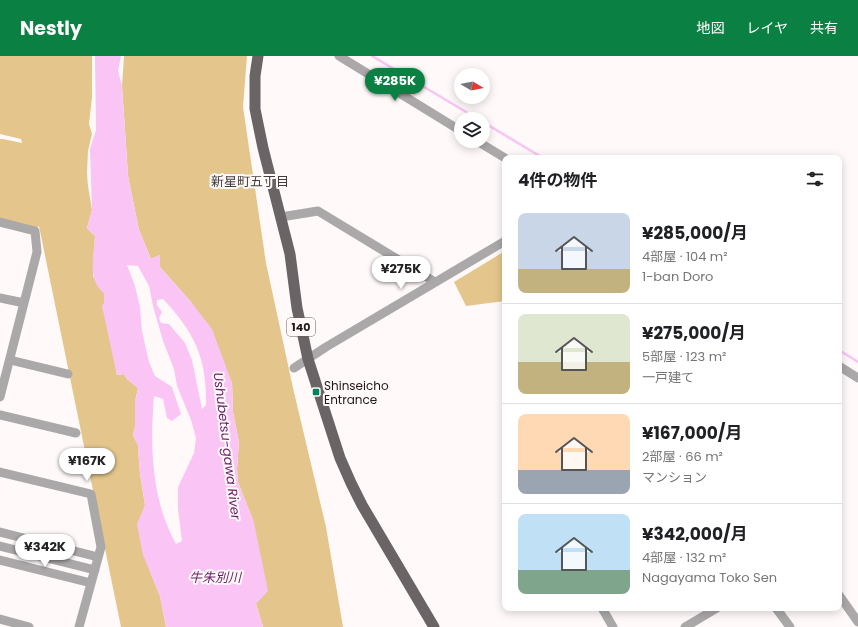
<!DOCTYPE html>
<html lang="ja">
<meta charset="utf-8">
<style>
:root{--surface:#fff;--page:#f6f6f6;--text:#202124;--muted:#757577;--line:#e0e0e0;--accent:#0b8043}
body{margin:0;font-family:Poppins,"Noto Sans JP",sans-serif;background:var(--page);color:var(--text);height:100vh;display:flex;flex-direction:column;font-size:15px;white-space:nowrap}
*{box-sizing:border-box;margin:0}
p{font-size:13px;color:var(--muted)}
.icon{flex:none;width:22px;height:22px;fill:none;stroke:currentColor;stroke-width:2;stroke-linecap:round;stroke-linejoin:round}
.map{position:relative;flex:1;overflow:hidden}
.drawer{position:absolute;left:502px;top:99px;width:340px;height:456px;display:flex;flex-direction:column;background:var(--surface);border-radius:8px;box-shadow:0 2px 10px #0003}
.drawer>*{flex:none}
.needle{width:26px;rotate:100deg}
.tools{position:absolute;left:454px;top:12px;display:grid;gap:8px}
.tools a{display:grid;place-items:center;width:36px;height:36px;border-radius:50%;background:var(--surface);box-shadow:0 2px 10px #0003;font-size:20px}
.price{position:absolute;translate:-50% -34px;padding:0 9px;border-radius:14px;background:#fff;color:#222;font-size:13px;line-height:26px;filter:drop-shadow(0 1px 2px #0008)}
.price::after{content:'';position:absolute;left:50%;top:24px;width:12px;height:9px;margin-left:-6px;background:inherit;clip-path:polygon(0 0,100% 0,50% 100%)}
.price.active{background:var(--accent);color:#fff}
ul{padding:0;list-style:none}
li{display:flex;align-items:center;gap:12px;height:100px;padding:0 16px}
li+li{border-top:1px solid var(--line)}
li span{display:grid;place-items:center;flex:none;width:112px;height:80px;border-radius:8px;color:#555}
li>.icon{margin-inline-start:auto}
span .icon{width:48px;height:48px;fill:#fffc;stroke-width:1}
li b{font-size:17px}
h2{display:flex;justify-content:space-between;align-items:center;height:48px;padding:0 16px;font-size:17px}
header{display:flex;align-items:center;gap:24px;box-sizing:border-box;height:56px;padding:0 20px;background:var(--accent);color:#fff}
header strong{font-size:19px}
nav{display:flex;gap:22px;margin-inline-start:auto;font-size:14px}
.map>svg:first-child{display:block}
.green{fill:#e4c68d}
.water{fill:#fac5f5;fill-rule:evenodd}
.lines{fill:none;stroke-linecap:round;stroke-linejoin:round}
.stream{stroke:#fac5f5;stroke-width:2.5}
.minor{stroke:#aaa8a9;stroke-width:9}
.major{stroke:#696465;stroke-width:11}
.poi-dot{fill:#018060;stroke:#fff9f9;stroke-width:1.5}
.labels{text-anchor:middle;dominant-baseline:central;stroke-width:4;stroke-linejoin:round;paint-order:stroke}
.shield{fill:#fff9f9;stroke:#615e5d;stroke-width:1}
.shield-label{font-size:11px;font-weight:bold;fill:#1d1b1a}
.poi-label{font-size:12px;fill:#1d1b1a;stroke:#fff9f9;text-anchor:start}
.neighbourhood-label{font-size:13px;fill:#433e3d;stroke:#fff9f9}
.water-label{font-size:13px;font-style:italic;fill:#691f67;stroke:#fff9f9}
</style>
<header>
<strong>Nestly</strong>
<nav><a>地図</a><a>レイヤ</a><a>共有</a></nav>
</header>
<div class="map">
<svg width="858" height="571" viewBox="0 0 858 571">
<rect width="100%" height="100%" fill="#fff9f9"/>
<path class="green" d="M 0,0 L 92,0 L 92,41 L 89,68 L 92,78 L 88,95 L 87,117 L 88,130 L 92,154 L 87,172 L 95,180 L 93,220 L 104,237 L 104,247 L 117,319 L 124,318 L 127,323 L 138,332 L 135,346 L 135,371 L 133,379 L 138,389 L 140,418 L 145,449 L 142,458 L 151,518 L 160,540 L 166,571 L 121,571 L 39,170 L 35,175 L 0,166 L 0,83 L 3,83 L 22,87 L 21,83 L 0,78 Z
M 124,0 L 247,0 L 243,51 L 266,207 L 293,332 L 326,471 L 343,571 L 263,571 L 256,548 L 254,467 L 238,426 L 237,413 L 239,386 L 233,356 L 232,327 L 191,246 L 160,211 L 160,199 L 151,203 L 139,174 L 128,120 L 122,30 Z
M 505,195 L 505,245 L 466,250 L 454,226 Z"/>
<path class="water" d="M 95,0 L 121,0 L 118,15 L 122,30 L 128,120 L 139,174 L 151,203 L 160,199 L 160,211 L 191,246 L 212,273 L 232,327 L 233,356 L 239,386 L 237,413 L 238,426 L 254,467 L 268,535 L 256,548 L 263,571 L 166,571 L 160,540 L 143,499 L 140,484 L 137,468 L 145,449 L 140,418 L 138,390 L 133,379 L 135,371 L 135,346 L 138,332 L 127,323 L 124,318 L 117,319 L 102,250 L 104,247 L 104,237 C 87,225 94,199 95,180 L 87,172 L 92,154 L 90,93 L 96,74 ZM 127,209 L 138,210 L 149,230 L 153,250 L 163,285 L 174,313 L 177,330 L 191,364 L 196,382 L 194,397 L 178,431 L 178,453 L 182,485 L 176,488 C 151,443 150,390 154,340 L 163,343 L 167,362 L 172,365 L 181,358 L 172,331 L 155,320 L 149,306 L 142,275 L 140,251 L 135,230 ZM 163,243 C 195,277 207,303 206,349 L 202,353 L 192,304 L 185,287 L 169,268 L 161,267 L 159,262 L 162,256 L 157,249 L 157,244 Z"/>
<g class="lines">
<path class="stream" d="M 372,0 L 478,63
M 483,66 L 543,102
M 839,294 L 858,306"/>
<path class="minor" d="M 339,0 L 461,75
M 477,85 L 505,102
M 281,161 L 318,155 L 435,226
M 0,166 L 35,175 L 37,196 L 0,341
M 0,242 L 24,247
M 10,304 L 68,318
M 839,310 L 858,322
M 294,312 L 326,291 L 505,185
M 0,359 L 76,377
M 0,416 L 91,438 L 101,491 L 79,571
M 0,476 L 98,501
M 0,490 L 95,514
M 0,504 L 91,527
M 839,539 L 858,566
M 602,552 L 613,571
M 776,552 L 790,571
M 0,563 L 29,571
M 685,571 L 717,552"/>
<path class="major" d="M 258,0 L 255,20 L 255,53 L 263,92 L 290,198 L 297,252 L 308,303 L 340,402 L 351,427 L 362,449 L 434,571"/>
</g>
<rect class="poi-dot" x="312" y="332" width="8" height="8" rx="2"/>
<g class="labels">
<rect class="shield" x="287" y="262" width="28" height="18" rx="3"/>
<g class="shield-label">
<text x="301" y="271">140</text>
</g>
<g class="poi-label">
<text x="324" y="329">Shinseicho<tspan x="324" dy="14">Entrance</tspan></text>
</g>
<g class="neighbourhood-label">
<text x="250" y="125">新星町五丁目</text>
</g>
<g class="water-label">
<text transform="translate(227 390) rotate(83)">Ushubetsu-gawa River</text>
<text x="215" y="521">牛朱別川</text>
</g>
</g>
</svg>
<div class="tools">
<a><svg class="needle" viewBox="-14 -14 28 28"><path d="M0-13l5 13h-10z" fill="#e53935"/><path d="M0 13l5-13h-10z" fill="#757577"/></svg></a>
<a><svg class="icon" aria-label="layers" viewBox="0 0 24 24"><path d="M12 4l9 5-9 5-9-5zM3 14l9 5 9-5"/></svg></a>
</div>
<b class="price active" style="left:395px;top:46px">¥285K</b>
<b class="price" style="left:401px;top:234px">¥275K</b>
<b class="price" style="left:87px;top:426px">¥167K</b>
<b class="price" style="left:45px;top:512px">¥342K</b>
<section class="drawer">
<h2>4件の物件<svg class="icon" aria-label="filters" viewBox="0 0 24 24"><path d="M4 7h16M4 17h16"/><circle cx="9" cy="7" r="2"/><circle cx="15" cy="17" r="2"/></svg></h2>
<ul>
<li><span style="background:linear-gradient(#c9d6e8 70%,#c2b280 0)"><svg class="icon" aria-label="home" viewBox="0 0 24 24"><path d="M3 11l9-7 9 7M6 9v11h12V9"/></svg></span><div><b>¥285,000/月</b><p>4部屋 · 104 m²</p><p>1-ban Doro</p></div></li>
<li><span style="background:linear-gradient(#dfe7d0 60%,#c2b280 0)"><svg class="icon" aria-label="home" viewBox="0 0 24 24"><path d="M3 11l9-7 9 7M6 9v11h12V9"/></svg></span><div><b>¥275,000/月</b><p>5部屋 · 123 m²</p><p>一戸建て</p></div></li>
<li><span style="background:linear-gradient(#ffd9b3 70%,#9aa5b1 0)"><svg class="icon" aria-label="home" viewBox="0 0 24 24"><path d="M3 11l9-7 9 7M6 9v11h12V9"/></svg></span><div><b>¥167,000/月</b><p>2部屋 · 66 m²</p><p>マンション</p></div></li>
<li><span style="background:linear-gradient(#bfe0f5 70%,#7fa58c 0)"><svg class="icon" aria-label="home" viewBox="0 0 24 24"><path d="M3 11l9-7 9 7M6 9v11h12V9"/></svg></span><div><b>¥342,000/月</b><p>4部屋 · 132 m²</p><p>Nagayama Toko Sen</p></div></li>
</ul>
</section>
</div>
